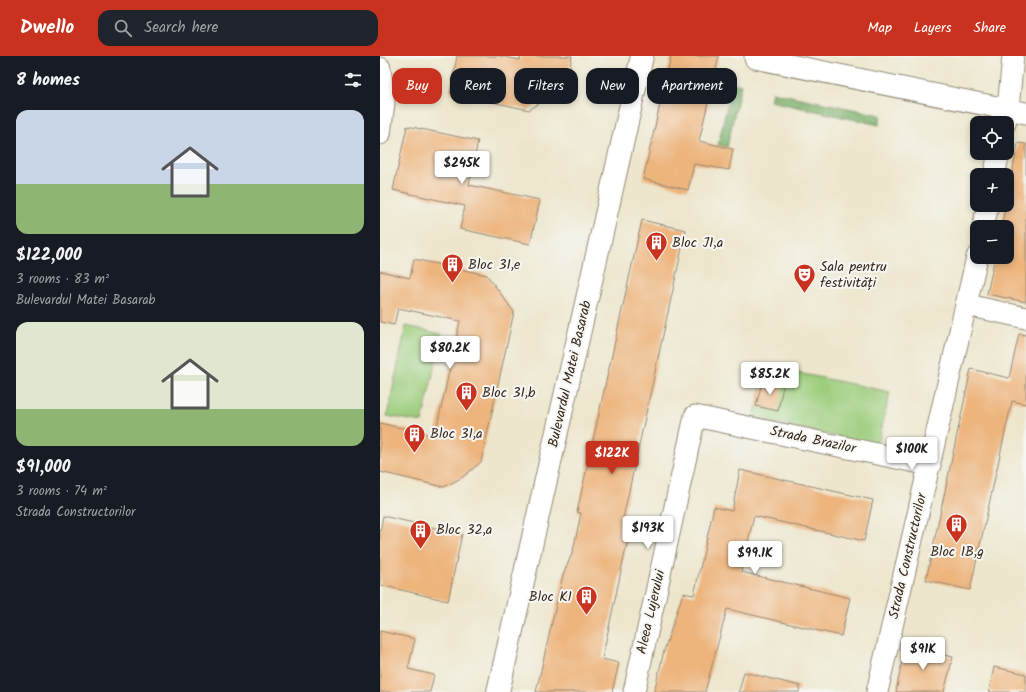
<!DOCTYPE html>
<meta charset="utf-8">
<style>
:root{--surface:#171b24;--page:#20242c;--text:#f1f3f6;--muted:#9ea1a6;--accent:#c8321e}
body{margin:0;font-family:Kalam,sans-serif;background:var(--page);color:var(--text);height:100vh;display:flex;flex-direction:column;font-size:15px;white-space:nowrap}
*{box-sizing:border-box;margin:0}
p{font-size:13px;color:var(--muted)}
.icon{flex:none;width:22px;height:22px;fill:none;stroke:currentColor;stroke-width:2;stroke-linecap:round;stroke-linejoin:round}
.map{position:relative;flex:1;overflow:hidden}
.details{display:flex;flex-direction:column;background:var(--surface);width:380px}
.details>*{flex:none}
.banner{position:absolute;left:12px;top:12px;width:380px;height:36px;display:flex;gap:8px}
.controls{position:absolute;left:590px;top:60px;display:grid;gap:8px}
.controls a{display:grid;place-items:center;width:44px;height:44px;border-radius:8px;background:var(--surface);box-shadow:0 2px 6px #0003;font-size:20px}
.price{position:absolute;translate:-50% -34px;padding:0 9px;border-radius:4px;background:#fff;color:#222;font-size:13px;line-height:26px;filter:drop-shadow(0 1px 2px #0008)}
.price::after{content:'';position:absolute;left:50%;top:24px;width:12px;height:9px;margin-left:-6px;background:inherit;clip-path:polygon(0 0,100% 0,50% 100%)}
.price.selected{background:var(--accent);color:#fff}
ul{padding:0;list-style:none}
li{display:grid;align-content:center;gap:8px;height:212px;padding:0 16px}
li span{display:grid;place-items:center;height:124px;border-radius:12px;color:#555}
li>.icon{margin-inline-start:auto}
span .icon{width:72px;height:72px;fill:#fffc;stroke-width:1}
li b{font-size:17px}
h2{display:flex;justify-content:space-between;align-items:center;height:48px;padding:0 16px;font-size:17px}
.pill{padding:0 14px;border-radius:12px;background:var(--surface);box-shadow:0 2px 6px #0003;font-size:14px;line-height:36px}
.pill.selected{background:var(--accent);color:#fff}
header{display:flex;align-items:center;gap:24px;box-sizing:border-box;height:56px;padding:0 20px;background:var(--accent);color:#fff}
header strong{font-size:19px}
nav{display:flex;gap:22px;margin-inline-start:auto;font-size:14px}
.search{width:280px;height:36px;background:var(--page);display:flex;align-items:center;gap:10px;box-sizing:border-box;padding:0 14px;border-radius:12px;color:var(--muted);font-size:15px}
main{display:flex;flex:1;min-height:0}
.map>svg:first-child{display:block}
.green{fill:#9ccd7c;stroke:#6c7c4d}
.forest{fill:#7db06c;stroke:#5c6d45}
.building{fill:#edb47b}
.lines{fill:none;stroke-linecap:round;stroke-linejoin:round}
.street-casing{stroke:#948875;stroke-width:23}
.primary-casing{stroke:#948875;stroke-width:24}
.street{stroke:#fff;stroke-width:21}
.primary{stroke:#fff;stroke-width:22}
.labels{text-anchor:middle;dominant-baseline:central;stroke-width:4;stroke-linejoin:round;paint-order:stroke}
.poi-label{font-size:14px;fill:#3b2a1e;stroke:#f6f6f2;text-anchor:start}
.street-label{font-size:14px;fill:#3b2a1e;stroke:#f6f6f2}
</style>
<header>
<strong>Dwello</strong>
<div class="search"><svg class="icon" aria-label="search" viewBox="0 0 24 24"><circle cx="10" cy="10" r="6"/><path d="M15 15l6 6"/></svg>Search here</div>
<nav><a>Map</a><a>Layers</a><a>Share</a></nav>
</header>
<main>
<section class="details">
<h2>8 homes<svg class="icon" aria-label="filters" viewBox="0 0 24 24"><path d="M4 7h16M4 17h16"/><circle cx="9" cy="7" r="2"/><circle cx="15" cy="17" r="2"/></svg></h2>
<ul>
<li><span style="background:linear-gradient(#c9d6e8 60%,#8fb573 0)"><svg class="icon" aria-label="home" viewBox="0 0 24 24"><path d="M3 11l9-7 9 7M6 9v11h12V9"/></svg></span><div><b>$122,000</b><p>3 rooms · 83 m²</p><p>Bulevardul Matei Basarab</p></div></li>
<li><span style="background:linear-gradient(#dfe7d0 70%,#8fb573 0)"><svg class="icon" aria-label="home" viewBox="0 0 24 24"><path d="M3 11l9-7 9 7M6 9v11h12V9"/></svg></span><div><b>$91,000</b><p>3 rooms · 74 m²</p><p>Strada Constructorilor</p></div></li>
</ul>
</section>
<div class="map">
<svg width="646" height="636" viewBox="0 0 646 636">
<rect width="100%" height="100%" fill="#f6f6f2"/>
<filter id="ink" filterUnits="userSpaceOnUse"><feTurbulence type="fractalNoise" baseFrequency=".025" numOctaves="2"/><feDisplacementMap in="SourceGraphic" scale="8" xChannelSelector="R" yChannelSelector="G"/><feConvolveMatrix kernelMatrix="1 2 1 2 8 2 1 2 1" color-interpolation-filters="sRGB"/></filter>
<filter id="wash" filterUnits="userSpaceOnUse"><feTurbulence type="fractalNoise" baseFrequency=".012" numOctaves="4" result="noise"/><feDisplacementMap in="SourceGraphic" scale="16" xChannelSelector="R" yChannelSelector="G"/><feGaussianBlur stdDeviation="0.9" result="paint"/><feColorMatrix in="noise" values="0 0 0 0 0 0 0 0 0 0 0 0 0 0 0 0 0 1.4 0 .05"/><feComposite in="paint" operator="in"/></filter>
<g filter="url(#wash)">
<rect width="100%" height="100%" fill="#ede6cc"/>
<path class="green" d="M 26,270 L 62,278 L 42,366 L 7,360 Z
M 385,310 L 510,336 L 498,389 L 374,363 Z"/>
<path class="forest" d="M 352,27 L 361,29 L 347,91 L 338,89 Z
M 392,36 L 501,59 L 499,69 L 390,45 Z"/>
<g id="blocks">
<path class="building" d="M 77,0 L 119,0 L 140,4 L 141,0 L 192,0 L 186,30 L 149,54 L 70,37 Z
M 291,0 L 339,0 L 319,85 L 353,93 L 349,114 L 314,108 L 308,134 L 263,123 Z
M 27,70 L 98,85 L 89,129 L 160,144 L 150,188 L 80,173 L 85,150 L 13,134 Z
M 638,87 L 646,88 L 646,246 L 607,238 L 615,201 L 627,201 L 627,171 L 621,171 L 626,149 L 627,149 L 627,143 Z
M 262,164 L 306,174 L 242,467 L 251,469 L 222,603 L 239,607 L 232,636 L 156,636 L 183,519 L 193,495 L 201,457 L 197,456 Z
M 34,203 L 107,219 L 134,256 L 101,406 L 83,421 L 64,431 L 0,416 L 0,367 L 55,380 L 80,265 L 18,252 L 14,269 L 0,266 L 0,215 L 30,222 Z
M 639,278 L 646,279 L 646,348 L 632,345 L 590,534 L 546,524 L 591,313 L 629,322 Z
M 382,326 L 403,330 L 398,355 L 376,350 Z
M 360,414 L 493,444 L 484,485 L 374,460 L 361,516 L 470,542 L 461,580 L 347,553 L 325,636 L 274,636 L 284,595 L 303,537 L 314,539 L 334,451 L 352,455 Z
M 3,460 L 82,478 L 68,545 L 0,529 L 0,476 Z
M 0,575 L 35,583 L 28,613 L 54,619 L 50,636 L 0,636 Z
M 525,590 L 573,601 L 564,636 L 516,636 Z
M 614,611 L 646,618 L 646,636 L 609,636 Z
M 364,616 L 420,630 L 419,636 L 359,636 Z"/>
</g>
</g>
<g filter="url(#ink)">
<use href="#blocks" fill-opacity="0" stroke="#948875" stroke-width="1"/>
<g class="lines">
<defs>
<path id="street" d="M 375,0 L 375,2 L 646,57
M 0,12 L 4,47 L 0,78
M 625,67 L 628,53 L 633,0
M 614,119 L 619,97
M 603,171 L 608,149
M 587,249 L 646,262
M 254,636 L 315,360 L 550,409
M 497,636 L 597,201"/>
<path id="primary" d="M 118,636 L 262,0"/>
</defs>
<use href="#street" class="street-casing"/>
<use href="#primary" class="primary-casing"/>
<use href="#street" class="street"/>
<use href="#primary" class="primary"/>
</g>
</g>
<defs>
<symbol id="building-pin" viewBox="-11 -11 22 30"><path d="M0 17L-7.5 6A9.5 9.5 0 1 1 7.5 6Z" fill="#c8321e" stroke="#f6f6f2"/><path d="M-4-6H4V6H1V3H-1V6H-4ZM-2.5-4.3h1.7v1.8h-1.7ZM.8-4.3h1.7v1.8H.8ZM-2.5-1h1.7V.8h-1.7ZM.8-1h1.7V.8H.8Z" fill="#fff"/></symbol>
<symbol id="theatre-pin" viewBox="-11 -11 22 30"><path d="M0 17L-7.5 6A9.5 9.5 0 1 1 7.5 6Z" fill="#c8321e" stroke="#f6f6f2"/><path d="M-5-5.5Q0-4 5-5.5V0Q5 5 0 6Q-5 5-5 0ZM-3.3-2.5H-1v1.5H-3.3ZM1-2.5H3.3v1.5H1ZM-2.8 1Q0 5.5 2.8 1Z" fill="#fff"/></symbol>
</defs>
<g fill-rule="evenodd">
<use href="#building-pin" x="264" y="174" width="25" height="34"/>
<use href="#building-pin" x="60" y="196" width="25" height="34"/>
<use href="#theatre-pin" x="412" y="206" width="25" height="34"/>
<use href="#building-pin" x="74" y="324" width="25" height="34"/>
<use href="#building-pin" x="22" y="366" width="25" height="34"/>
<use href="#building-pin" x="564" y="456" width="25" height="34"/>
<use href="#building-pin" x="28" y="462" width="25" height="34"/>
<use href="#building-pin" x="194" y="528" width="25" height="34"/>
</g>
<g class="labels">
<g class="poi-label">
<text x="292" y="187">Bloc J1,a</text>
<text x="88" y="209">Bloc 31,e</text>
<text x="440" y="211">Sala pentru<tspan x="440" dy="16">festivități</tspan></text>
<text x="102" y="337">Bloc 31,b</text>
<text x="50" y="378">Bloc 31,a</text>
<text x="56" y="474">Bloc 32,a</text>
<text x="577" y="496" text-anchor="middle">Bloc 1B,g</text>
<text x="192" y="541" text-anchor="end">Bloc K1</text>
</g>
<g class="street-label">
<text transform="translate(190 318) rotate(-77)">Bulevardul Matei Basarab</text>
<text transform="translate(433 384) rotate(12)">Strada Brazilor</text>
<text transform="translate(528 500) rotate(-77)">Strada Constructorilor</text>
<text transform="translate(271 556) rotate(-77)">Aleea Lujerului</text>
</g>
</g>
</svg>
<div class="controls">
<a><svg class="icon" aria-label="locate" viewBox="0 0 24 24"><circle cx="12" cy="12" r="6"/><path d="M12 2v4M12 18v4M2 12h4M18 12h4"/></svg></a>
<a>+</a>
<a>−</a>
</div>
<b class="price" style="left:82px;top:129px">$245K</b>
<b class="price" style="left:70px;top:314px">$80.2K</b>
<b class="price" style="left:390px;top:340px">$85.2K</b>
<b class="price" style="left:532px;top:415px">$100K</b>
<b class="price selected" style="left:232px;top:419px">$122K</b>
<b class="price" style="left:268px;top:494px">$193K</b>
<b class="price" style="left:375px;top:519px">$99.1K</b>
<b class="price" style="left:543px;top:615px">$91K</b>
<div class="banner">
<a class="pill selected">Buy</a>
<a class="pill">Rent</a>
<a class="pill">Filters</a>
<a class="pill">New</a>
<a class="pill">Apartment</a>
</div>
</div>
</main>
